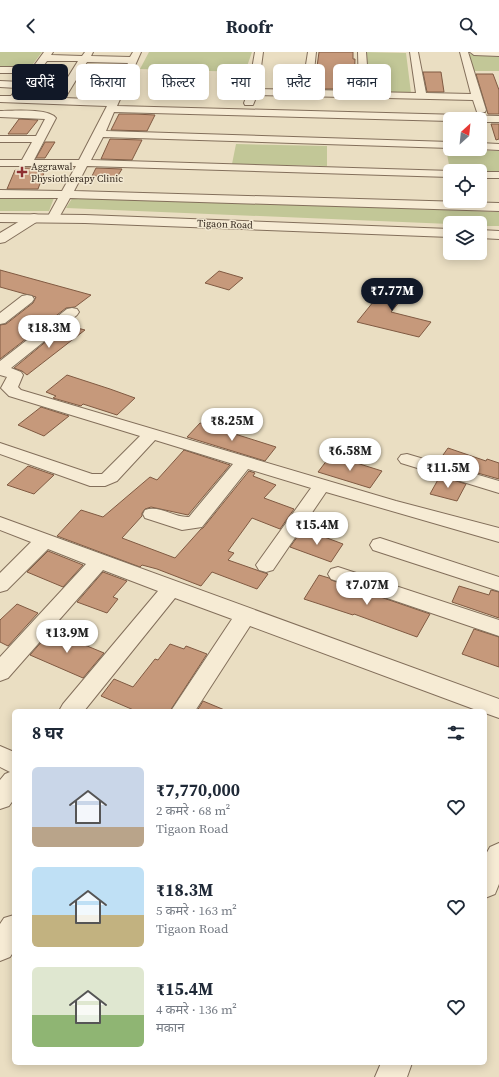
<!DOCTYPE html>
<html lang="hi">
<meta charset="utf-8">
<style>
:root{--surface:#fff;--page:#f6f6f7;--text:#1f2937;--muted:#747a83;--accent:#111827}
body{margin:0;font-family:"Source Serif 4","Noto Sans Devanagari",serif;background:var(--page);color:var(--text);height:100vh;display:flex;flex-direction:column;font-size:15px;white-space:nowrap}
*{box-sizing:border-box;margin:0}
p{font-size:13px;color:var(--muted)}
.icon{flex:none;width:22px;height:22px;fill:none;stroke:currentColor;stroke-width:2;stroke-linecap:round;stroke-linejoin:round}
.map{position:relative;flex:1;overflow:hidden}
.sheet{position:absolute;left:12px;top:657px;width:475px;height:356px;display:flex;flex-direction:column;background:var(--surface);border-radius:6px;box-shadow:0 2px 10px #0003}
.sheet>*{flex:none}
.top-card{position:absolute;left:12px;top:12px;width:475px;height:36px;display:flex;gap:8px}
.needle{width:26px;rotate:27deg}
.controls{position:absolute;left:443px;top:60px;display:grid;gap:8px}
.controls a{display:grid;place-items:center;width:44px;height:44px;border-radius:6px;background:var(--surface);box-shadow:0 2px 10px #0003;font-size:20px}
.price{position:absolute;translate:-50% -34px;padding:0 9px;border-radius:14px;background:#fff;color:#222;font-size:13px;line-height:26px;filter:drop-shadow(0 1px 2px #0008)}
.price::after{content:'';position:absolute;left:50%;top:24px;width:12px;height:9px;margin-left:-6px;background:inherit;clip-path:polygon(0 0,100% 0,50% 100%)}
.price.on{background:var(--accent);color:#fff}
ul{padding:0;list-style:none}
li{display:flex;align-items:center;gap:12px;height:100px;padding:0 20px}
li span{display:grid;place-items:center;flex:none;width:112px;height:80px;border-radius:6px;color:#555}
li>.icon{margin-inline-start:auto}
span .icon{width:48px;height:48px;fill:#fffc;stroke-width:1}
li b{font-size:17px}
h2{display:flex;justify-content:space-between;align-items:center;height:48px;padding:0 20px;font-size:17px}
.tag{padding:0 14px;border-radius:6px;background:var(--surface);box-shadow:0 2px 10px #0003;font-size:14px;line-height:36px}
.tag.on{background:var(--accent);color:#fff}
header{display:flex;justify-content:space-between;align-items:center;height:52px;padding:0 20px;background:var(--surface);font-size:18px;font-weight:700}
.map>svg:first-child{display:block}
.green{fill:#c2c797}
.building{fill:#c6997b;stroke:#805a42}
.lines{fill:none;stroke-linecap:round;stroke-linejoin:round}
.minor-casing{stroke:#836f5b;stroke-width:2}
.tertiary-casing{stroke:#836f5b;stroke-width:2}
.minor{fill:#f6ebd4;fill-rule:evenodd}
.tertiary{fill:#f6ebd4;fill-rule:evenodd}
.poi-dot{fill:#8d2f31;stroke:#f2e8d1;stroke-width:1.5}
.labels{text-anchor:middle;dominant-baseline:central;stroke-width:3;stroke-linejoin:round;paint-order:stroke}
.far-poi-label{font-size:10px;fill:#34281e;stroke:#f2e8d1;text-anchor:start}
.far-street-label{font-size:10px;fill:#34281e;stroke:#f2e8d1}
</style>
<header><svg class="icon" aria-label="back" viewBox="0 0 24 24"><path d="M15 5l-7 7 7 7"/></svg>Roofr<svg class="icon" aria-label="search" viewBox="0 0 24 24"><circle cx="10" cy="10" r="6"/><path d="M15 15l6 6"/></svg></header>
<div class="map">
<svg width="499" height="1025" viewBox="0 0 499 1025">
<rect width="100%" height="100%" fill="#eadec2"/>
<path class="green" d="M 0,0 L 42,0 L 30,16 L 0,16 Z
M 149,0 L 252,0 L 245,20 L 140,17 Z
M 364,0 L 406,1 L 411,41 L 366,40 Z
M 467,2 L 499,3 L 499,19 L 472,19 Z
M 236,92 L 327,94 L 327,114 L 232,112 Z
M 446,97 L 499,99 L 499,120 L 450,118 Z
M 73,145 L 499,160 L 499,174 L 480,174 L 480,171 L 450,171 L 450,172 L 66,156 Z
M 0,146 L 54,146 L 49,159 L 0,159 Z"/>
<path class="building" d="M 319,0 L 353,0 L 353,7 L 355,7 L 354,37 L 314,37 Z
M 423,20 L 441,20 L 444,40 L 427,40 Z
M 476,22 L 493,22 L 499,38 L 499,62 L 488,62 Z
M 119,62 L 135,62 L 155,63 L 147,79 L 111,78 Z
M 19,67 L 38,68 L 27,82 L 8,82 Z
M 491,72 L 499,72 L 499,87 L 496,88 Z
M 110,87 L 142,88 L 132,108 L 101,107 Z
M 45,90 L 55,90 L 45,106 L 36,106 Z
M 21,116 L 39,116 L 38,117 L 45,118 L 38,137 L 7,137 L 15,118 L 20,118 Z
M 96,116 L 122,117 L 117,125 L 92,124 Z
M 0,218 L 91,243 L 75,255 L 66,256 L 0,307 L 0,273 L 6,272 L 33,251 L 36,245 L 0,235 Z
M 219,219 L 243,226 L 229,238 L 205,231 Z
M 383,230 L 410,237 L 391,260 L 431,270 L 419,285 L 357,270 L 378,244 L 373,243 Z
M 66,273 L 85,278 L 27,323 L 22,319 L 14,316 Z
M 67,323 L 110,337 L 135,346 L 117,363 L 83,352 L 81,354 L 53,346 L 56,344 L 46,340 Z
M 41,355 L 69,364 L 44,384 L 18,373 Z
M 200,371 L 216,376 L 276,395 L 265,409 L 187,385 Z
M 448,396 L 486,409 L 487,407 L 499,411 L 499,427 L 438,410 Z
M 184,398 L 230,413 L 188,463 L 151,455 L 145,457 L 142,461 L 142,464 L 122,486 L 175,506 L 201,477 L 203,476 L 249,419 L 255,421 L 253,424 L 276,433 L 264,446 L 294,457 L 280,477 L 252,466 L 228,499 L 234,501 L 228,508 L 268,522 L 257,537 L 212,520 L 201,534 L 157,517 L 142,513 L 140,515 L 57,484 L 81,458 L 103,465 L 150,425 L 157,428 Z
M 331,403 L 382,419 L 370,436 L 318,420 Z
M 28,414 L 54,423 L 34,442 L 7,433 Z
M 440,424 L 466,432 L 457,449 L 430,442 Z
M 303,477 L 343,492 L 331,510 L 290,495 Z
M 48,499 L 83,513 L 63,535 L 27,520 Z
M 103,520 L 127,529 L 113,545 L 118,547 L 107,561 L 77,550 Z
M 319,523 L 329,526 L 331,528 L 430,562 L 417,585 L 354,562 L 353,563 L 304,547 Z
M 459,534 L 489,543 L 491,538 L 499,540 L 499,566 L 452,550 Z
M 17,552 L 38,561 L 8,594 L 0,590 L 0,568 Z
M 474,577 L 499,585 L 499,615 L 462,602 Z
M 51,579 L 104,601 L 83,626 L 30,603 Z
M 170,592 L 184,597 L 186,594 L 207,602 L 170,659 L 136,659 L 101,644 L 114,627 L 133,635 L 155,607 L 158,608 Z
M 203,649 L 227,659 L 197,659 Z"/>
<g class="lines">
<defs>
<path id="minor" d="M 44,0 L 53,0 L 51,3 L 82,4 L 85,0 L 93,0 L 91,4 L 130,5 L 133,0 L 141,0 L 117,54 L 499,64 L 499,70 L 480,70 L 480,67 L 450,67 L 450,69 L 114,60 L 106,79 L 450,90 L 450,96 L 103,85 L 91,108 L 452,119 L 450,119 L 450,125 L 87,114 L 74,139 L 499,151 L 499,159 L 70,146 L 57,169 L 49,169 L 47,166 L 58,146 L 0,146 L 0,138 L 62,139 L 76,114 L 0,114 L 0,108 L 22,108 L 32,90 L 0,90 L 0,84 L 36,84 L 45,67 L 0,65 L 0,59 C 13,59 48,56 56,66 L 34,108 L 79,108 L 107,54 L 0,50 L 0,44 L 11,44 L 17,36 L 0,35 L 0,29 L 22,30 L 29,21 L 0,21 L 0,15 L 33,15 ZM 47,9 L 78,9 L 55,46 L 20,45 ZM 87,10 L 128,11 L 110,48 L 65,46 Z
M 255,0 L 263,0 L 258,37 L 302,38 L 308,0 L 316,0 L 312,38 L 359,39 L 358,0 L 366,0 L 369,40 L 416,41 L 410,0 L 418,0 L 426,41 L 471,42 L 460,0 L 468,0 L 486,58 L 485,60 L 477,60 L 473,48 L 257,43 L 253,53 L 245,53 L 244,51 L 248,40 Z
M 470,0 L 499,0 L 499,4 L 474,3 Z
M 480,91 L 499,92 L 499,98 L 479,97 Z
M 480,120 L 499,120 L 499,126 L 480,126 Z
M 34,162 L 38,163 L 40,166 L 38,169 L 5,190 L 0,191 L 0,181 L 30,163 Z
M 27,243 L 32,244 L 34,247 L 32,250 L 5,271 L 0,272 L 0,261 L 22,244 Z
M 72,256 L 77,257 L 79,260 L 77,263 L 11,316 L 21,320 L 23,323 L 18,335 L 21,338 L 396,449 L 499,476 L 499,490 L 326,440 L 273,518 L 266,520 L 259,518 L 256,513 L 311,436 L 248,417 L 202,475 L 182,478 L 145,466 L 143,462 L 145,458 C 160,453 174,466 189,465 L 233,412 L 155,388 L 117,429 L 105,434 L 90,434 L 0,402 L 0,391 L 92,422 L 102,422 L 140,384 L 9,344 L 1,336 L 7,325 L 0,323 L 0,309 L 67,257 Z
M 407,402 L 499,429 L 499,441 L 401,411 L 398,407 L 401,403 Z
M 0,465 L 499,647 L 499,666 L 485,661 L 485,659 L 479,659 L 250,574 L 195,659 L 171,659 L 232,567 L 175,546 L 84,659 L 59,659 L 63,652 L 158,539 L 103,518 L 8,626 L 0,629 L 0,605 L 86,512 L 48,497 L 7,538 L 0,540 L 0,521 L 31,490 L 0,478 Z
M 380,486 L 499,525 L 499,539 L 373,498 L 370,493 L 373,488 Z
M 338,515 L 499,568 L 499,584 L 331,527 L 328,522 L 331,517 Z
M 0,694 L 14,700 L 14,747 L 9,754 L 0,757 L 0,728 L 5,722 L 10,720 L 0,715 Z
M 499,791 L 499,832 L 495,842 L 485,846 L 485,804 L 490,795 Z
M 14,863 L 14,899 L 10,905 L 0,909 L 0,872 L 4,866 Z
M 381,1011 L 412,1011 L 407,1025 L 375,1025 Z"/>
<path id="tertiary" d="M 0,162 L 85,163 L 450,177 L 450,185 L 85,171 L 0,170 Z
M 480,178 L 499,179 L 499,187 L 480,186 Z"/>
</defs>
<use href="#minor" class="minor-casing"/>
<use href="#tertiary" class="tertiary-casing"/>
<use href="#minor" class="minor"/>
<use href="#tertiary" class="tertiary"/>
</g>
<path class="poi-dot" d="M20 114h4v4h4v4h-4v4h-4v-4h-4v-4h4z"/>
<g class="labels">
<g class="far-poi-label">
<text x="31" y="114">Aggrawal<tspan x="31" dy="12">Physiotherapy Clinic</tspan></text>
</g>
<g class="far-street-label">
<text transform="translate(225 172) rotate(2)">Tigaon Road</text>
</g>
</g>
</svg>
<div class="controls">
<a><svg class="needle" viewBox="-14 -14 28 28"><path d="M0-13l5 13h-10z" fill="#e53935"/><path d="M0 13l5-13h-10z" fill="#747a83"/></svg></a>
<a><svg class="icon" aria-label="locate" viewBox="0 0 24 24"><circle cx="12" cy="12" r="6"/><path d="M12 2v4M12 18v4M2 12h4M18 12h4"/></svg></a>
<a><svg class="icon" aria-label="layers" viewBox="0 0 24 24"><path d="M12 4l9 5-9 5-9-5zM3 14l9 5 9-5"/></svg></a>
</div>
<b class="price on" style="left:392px;top:260px">₹7.77M</b>
<b class="price" style="left:49px;top:297px">₹18.3M</b>
<b class="price" style="left:232px;top:390px">₹8.25M</b>
<b class="price" style="left:350px;top:420px">₹6.58M</b>
<b class="price" style="left:448px;top:437px">₹11.5M</b>
<b class="price" style="left:317px;top:494px">₹15.4M</b>
<b class="price" style="left:367px;top:554px">₹7.07M</b>
<b class="price" style="left:67px;top:602px">₹13.9M</b>
<div class="top-card">
<a class="tag on">खरीदें</a>
<a class="tag">किराया</a>
<a class="tag">फ़िल्टर</a>
<a class="tag">नया</a>
<a class="tag">फ़्लैट</a>
<a class="tag">मकान</a>
</div>
<section class="sheet">
<h2>8 घर<svg class="icon" aria-label="filters" viewBox="0 0 24 24"><path d="M4 7h16M4 17h16"/><circle cx="9" cy="7" r="2"/><circle cx="15" cy="17" r="2"/></svg></h2>
<ul>
<li><span style="background:linear-gradient(#c9d6e8 75%,#b9a48a 0)"><svg class="icon" aria-label="home" viewBox="0 0 24 24"><path d="M3 11l9-7 9 7M6 9v11h12V9"/></svg></span><div><b>₹7,770,000</b><p>2 कमरे · 68 m²</p><p>Tigaon Road</p></div><svg class="icon" aria-label="heart" viewBox="0 0 24 24"><path d="M12 20l-8-8c-3-5 5-10 8-4 3-6 11-1 8 4z"/></svg></li>
<li><span style="background:linear-gradient(#bfe0f5 60%,#c2b280 0)"><svg class="icon" aria-label="home" viewBox="0 0 24 24"><path d="M3 11l9-7 9 7M6 9v11h12V9"/></svg></span><div><b>₹18.3M</b><p>5 कमरे · 163 m²</p><p>Tigaon Road</p></div><svg class="icon" aria-label="heart" viewBox="0 0 24 24"><path d="M12 20l-8-8c-3-5 5-10 8-4 3-6 11-1 8 4z"/></svg></li>
<li><span style="background:linear-gradient(#dfe7d0 60%,#8fb573 0)"><svg class="icon" aria-label="home" viewBox="0 0 24 24"><path d="M3 11l9-7 9 7M6 9v11h12V9"/></svg></span><div><b>₹15.4M</b><p>4 कमरे · 136 m²</p><p>मकान</p></div><svg class="icon" aria-label="heart" viewBox="0 0 24 24"><path d="M12 20l-8-8c-3-5 5-10 8-4 3-6 11-1 8 4z"/></svg></li>
</ul>
</section>
</div>
